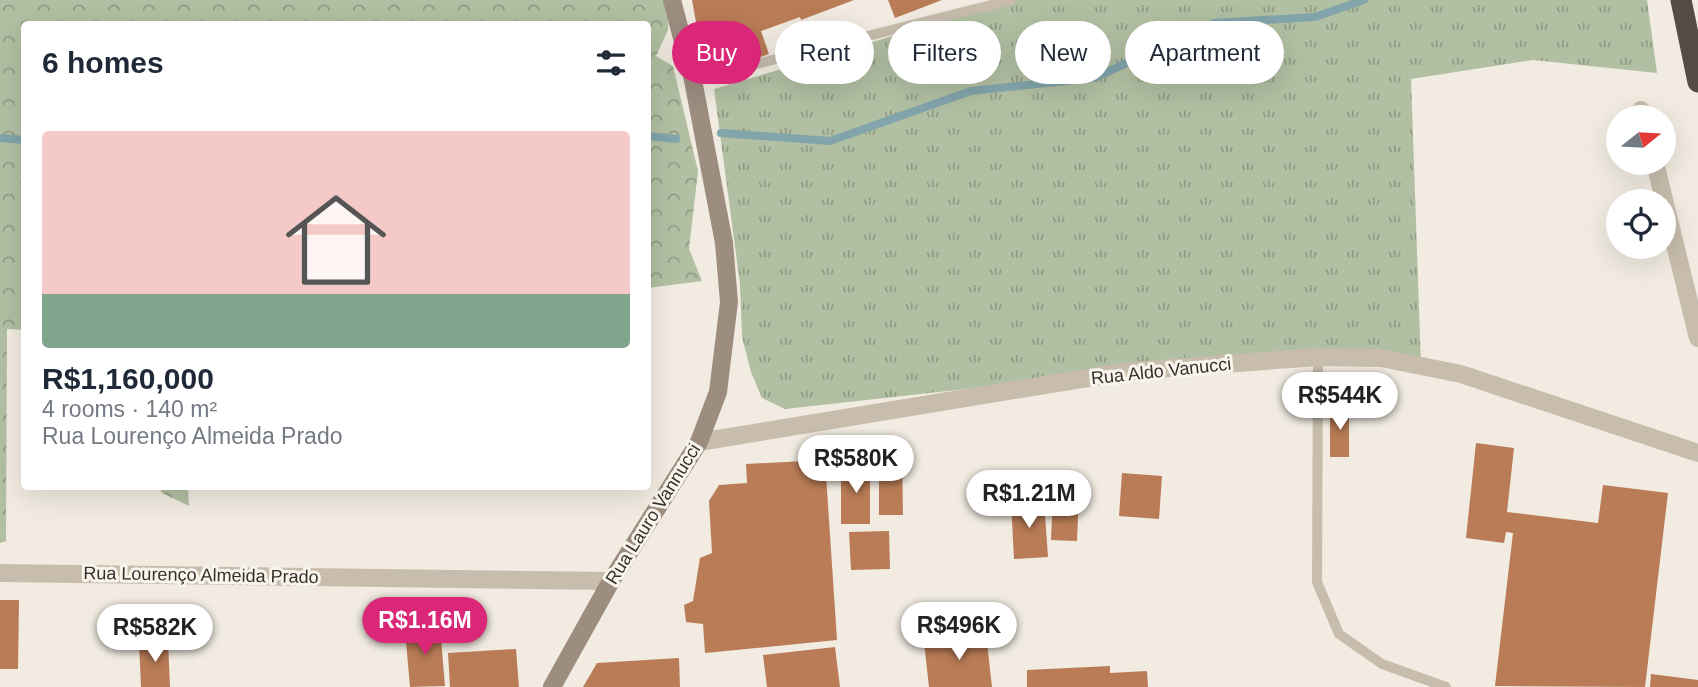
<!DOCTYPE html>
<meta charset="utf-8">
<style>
:root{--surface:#fff;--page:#f6f6f7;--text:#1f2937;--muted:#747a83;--line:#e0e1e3;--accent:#db2777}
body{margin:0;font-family:Helvetica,sans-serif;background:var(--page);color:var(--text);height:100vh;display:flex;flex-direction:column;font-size:26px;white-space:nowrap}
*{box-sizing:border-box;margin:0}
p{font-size:23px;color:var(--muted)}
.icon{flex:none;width:38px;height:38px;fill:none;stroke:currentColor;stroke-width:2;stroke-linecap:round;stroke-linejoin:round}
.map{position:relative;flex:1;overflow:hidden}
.drawer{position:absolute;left:21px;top:21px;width:630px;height:469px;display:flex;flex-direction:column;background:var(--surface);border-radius:7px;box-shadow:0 7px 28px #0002}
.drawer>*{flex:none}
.top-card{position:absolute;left:672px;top:21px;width:665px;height:63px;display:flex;gap:14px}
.needle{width:46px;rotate:72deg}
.fabs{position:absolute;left:1606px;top:105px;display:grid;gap:14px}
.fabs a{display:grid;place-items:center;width:70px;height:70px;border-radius:50%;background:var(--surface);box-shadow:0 7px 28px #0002;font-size:35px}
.price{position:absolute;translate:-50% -60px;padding:0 16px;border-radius:24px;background:#fff;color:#222;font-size:23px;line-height:46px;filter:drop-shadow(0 2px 4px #0008)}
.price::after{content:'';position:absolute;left:50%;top:42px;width:21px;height:16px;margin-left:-10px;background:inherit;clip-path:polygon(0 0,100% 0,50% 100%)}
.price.active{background:var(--accent);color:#fff}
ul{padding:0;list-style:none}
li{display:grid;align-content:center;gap:14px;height:371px;padding:0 21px}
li+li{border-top:2px solid var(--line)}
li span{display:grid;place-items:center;height:217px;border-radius:7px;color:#555}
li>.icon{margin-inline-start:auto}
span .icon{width:126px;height:126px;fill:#fffc;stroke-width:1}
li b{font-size:30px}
h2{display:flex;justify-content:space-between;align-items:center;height:84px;padding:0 21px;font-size:30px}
.tag{padding:0 24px;border-radius:32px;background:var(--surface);box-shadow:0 7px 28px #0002;font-size:24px;line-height:63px}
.tag.active{background:var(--accent);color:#fff}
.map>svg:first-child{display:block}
.grass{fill:url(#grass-tufts)}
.forest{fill:url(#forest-crowns)}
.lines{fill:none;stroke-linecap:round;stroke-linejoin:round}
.stream{stroke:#82a4ab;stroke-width:8}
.building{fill:#b97c56}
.lane{stroke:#c8bdad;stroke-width:10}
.street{stroke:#c8bdad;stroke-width:18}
.secondary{stroke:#9c8d7f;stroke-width:18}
.highway{stroke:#574c43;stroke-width:21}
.labels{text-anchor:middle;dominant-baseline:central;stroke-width:6;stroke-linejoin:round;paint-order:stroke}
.street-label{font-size:18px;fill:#37312b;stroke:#f9f5ed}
</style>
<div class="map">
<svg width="1698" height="687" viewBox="0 0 1698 687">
<defs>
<pattern id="grass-tufts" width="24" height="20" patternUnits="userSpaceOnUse" patternTransform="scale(1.75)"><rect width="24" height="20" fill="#b1bfa2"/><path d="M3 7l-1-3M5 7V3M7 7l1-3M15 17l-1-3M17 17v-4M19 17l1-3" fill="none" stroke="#919c84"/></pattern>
<pattern id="forest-crowns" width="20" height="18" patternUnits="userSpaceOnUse" patternTransform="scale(1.75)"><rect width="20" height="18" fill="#b1bfa2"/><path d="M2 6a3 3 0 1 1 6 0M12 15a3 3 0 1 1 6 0" fill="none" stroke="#919c84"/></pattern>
</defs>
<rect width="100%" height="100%" fill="#f1ebe1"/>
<path class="grass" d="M 1014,0 L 1647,0 L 1657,73 L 1533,60 L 1411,79 L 1421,366 L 1381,358 L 1130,371 L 785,409 L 762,398 L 751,372 L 742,337 L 740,284 L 714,89 Z"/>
<path class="forest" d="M 0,0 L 669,0 L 668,30 L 656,56 L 673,66 L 698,171 L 689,249 L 702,281 L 648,288 L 648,24 L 24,24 L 24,330 L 7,329 L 6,541 L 0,543 Z
M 159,487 L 188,487 L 189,506 L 162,493 Z"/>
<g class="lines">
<path class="stream" d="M 721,133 L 830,141 L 971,91 L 1094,78 L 1214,23 L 1315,17 L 1364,0
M 648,136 L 676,139
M 0,138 L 24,140"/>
</g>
<path class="building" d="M 692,0 L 854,0 L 801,20 L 800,17 L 761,31 L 769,54 L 726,70 L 718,44 L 701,50 Z
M 888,0 L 942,0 L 895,18 Z
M 1330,407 L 1349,407 L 1349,457 L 1330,457 Z
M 1476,443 L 1514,448 L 1507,512 L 1598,523 L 1603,485 L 1668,493 L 1645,687 L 1495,686 L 1513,533 L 1506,532 L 1504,543 L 1466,538 Z
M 879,457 L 902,457 L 903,515 L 879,515 Z
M 825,460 L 837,640 L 705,653 L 703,624 L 686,622 L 684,605 L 693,601 L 700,558 L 712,553 L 709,501 L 719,485 L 747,483 L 746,464 Z
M 841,465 L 870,465 L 870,524 L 841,524 Z
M 1122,473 L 1162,476 L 1159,519 L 1119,516 Z
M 1053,493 L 1079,494 L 1077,541 L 1051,540 Z
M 1044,501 L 1048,557 L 1014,559 L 1011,502 Z
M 889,531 L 890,569 L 851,570 L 849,532 Z
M 0,600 L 19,600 L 18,669 L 0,669 Z
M 440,627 L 445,686 L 410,687 L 405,630 Z
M 986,634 L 992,687 L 929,687 L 924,642 Z
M 168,640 L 170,687 L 141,687 L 139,641 Z
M 835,647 L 840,687 L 767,687 L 763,655 Z
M 516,649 L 519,687 L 450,687 L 448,653 Z
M 679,658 L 680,687 L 583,687 L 597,663 Z
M 1110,666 L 1110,673 L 1147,671 L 1148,687 L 1027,687 L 1027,670 Z
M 1651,674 L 1698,680 L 1698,687 L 1650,687 Z"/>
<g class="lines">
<path class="lane" d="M 693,80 L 1011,0
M 1318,357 L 1317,582 L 1339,634 L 1382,664 L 1446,687"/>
<path class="street" d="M 1641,110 L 1643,117
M 1655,163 L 1698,338
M 699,442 L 1130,371 L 1318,357 L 1381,358 L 1461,374 L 1698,453
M 0,573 L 611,581"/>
<path class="secondary" d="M 552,687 L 611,581 L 699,442 L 718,392 L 729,302 L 724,243 L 693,80 L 672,0"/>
<path class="highway" d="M 1681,0 L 1698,82"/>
</g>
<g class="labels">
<g class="street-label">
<text transform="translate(1161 371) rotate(-6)">Rua Aldo Vanucci</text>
<text transform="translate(653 514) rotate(-58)">Rua Lauro Vannucci</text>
<text transform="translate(201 575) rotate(1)">Rua Lourenço Almeida Prado</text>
</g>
</g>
</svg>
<div class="fabs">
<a><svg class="needle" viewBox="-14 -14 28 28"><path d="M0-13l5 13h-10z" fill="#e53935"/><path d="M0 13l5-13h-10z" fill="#747a83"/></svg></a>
<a><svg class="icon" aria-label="locate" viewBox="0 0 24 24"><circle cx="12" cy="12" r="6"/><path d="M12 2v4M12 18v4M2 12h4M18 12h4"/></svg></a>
</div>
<b class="price" style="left:1340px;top:432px">R$544K</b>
<b class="price" style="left:856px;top:495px">R$580K</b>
<b class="price" style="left:1029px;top:530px">R$1.21M</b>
<b class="price active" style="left:425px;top:657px">R$1.16M</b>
<b class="price" style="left:959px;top:662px">R$496K</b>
<b class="price" style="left:155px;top:664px">R$582K</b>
<div class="top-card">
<a class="tag active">Buy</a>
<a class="tag">Rent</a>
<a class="tag">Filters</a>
<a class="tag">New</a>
<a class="tag">Apartment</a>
</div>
<section class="drawer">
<h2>6 homes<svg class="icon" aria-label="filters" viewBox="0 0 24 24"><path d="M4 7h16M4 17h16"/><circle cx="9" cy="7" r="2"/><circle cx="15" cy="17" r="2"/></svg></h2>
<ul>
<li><span style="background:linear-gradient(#f6c9c9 75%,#7fa58c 0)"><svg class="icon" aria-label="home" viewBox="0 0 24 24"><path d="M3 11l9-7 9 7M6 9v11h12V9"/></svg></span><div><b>R$1,160,000</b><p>4 rooms · 140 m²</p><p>Rua Lourenço Almeida Prado</p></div></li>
</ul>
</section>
</div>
